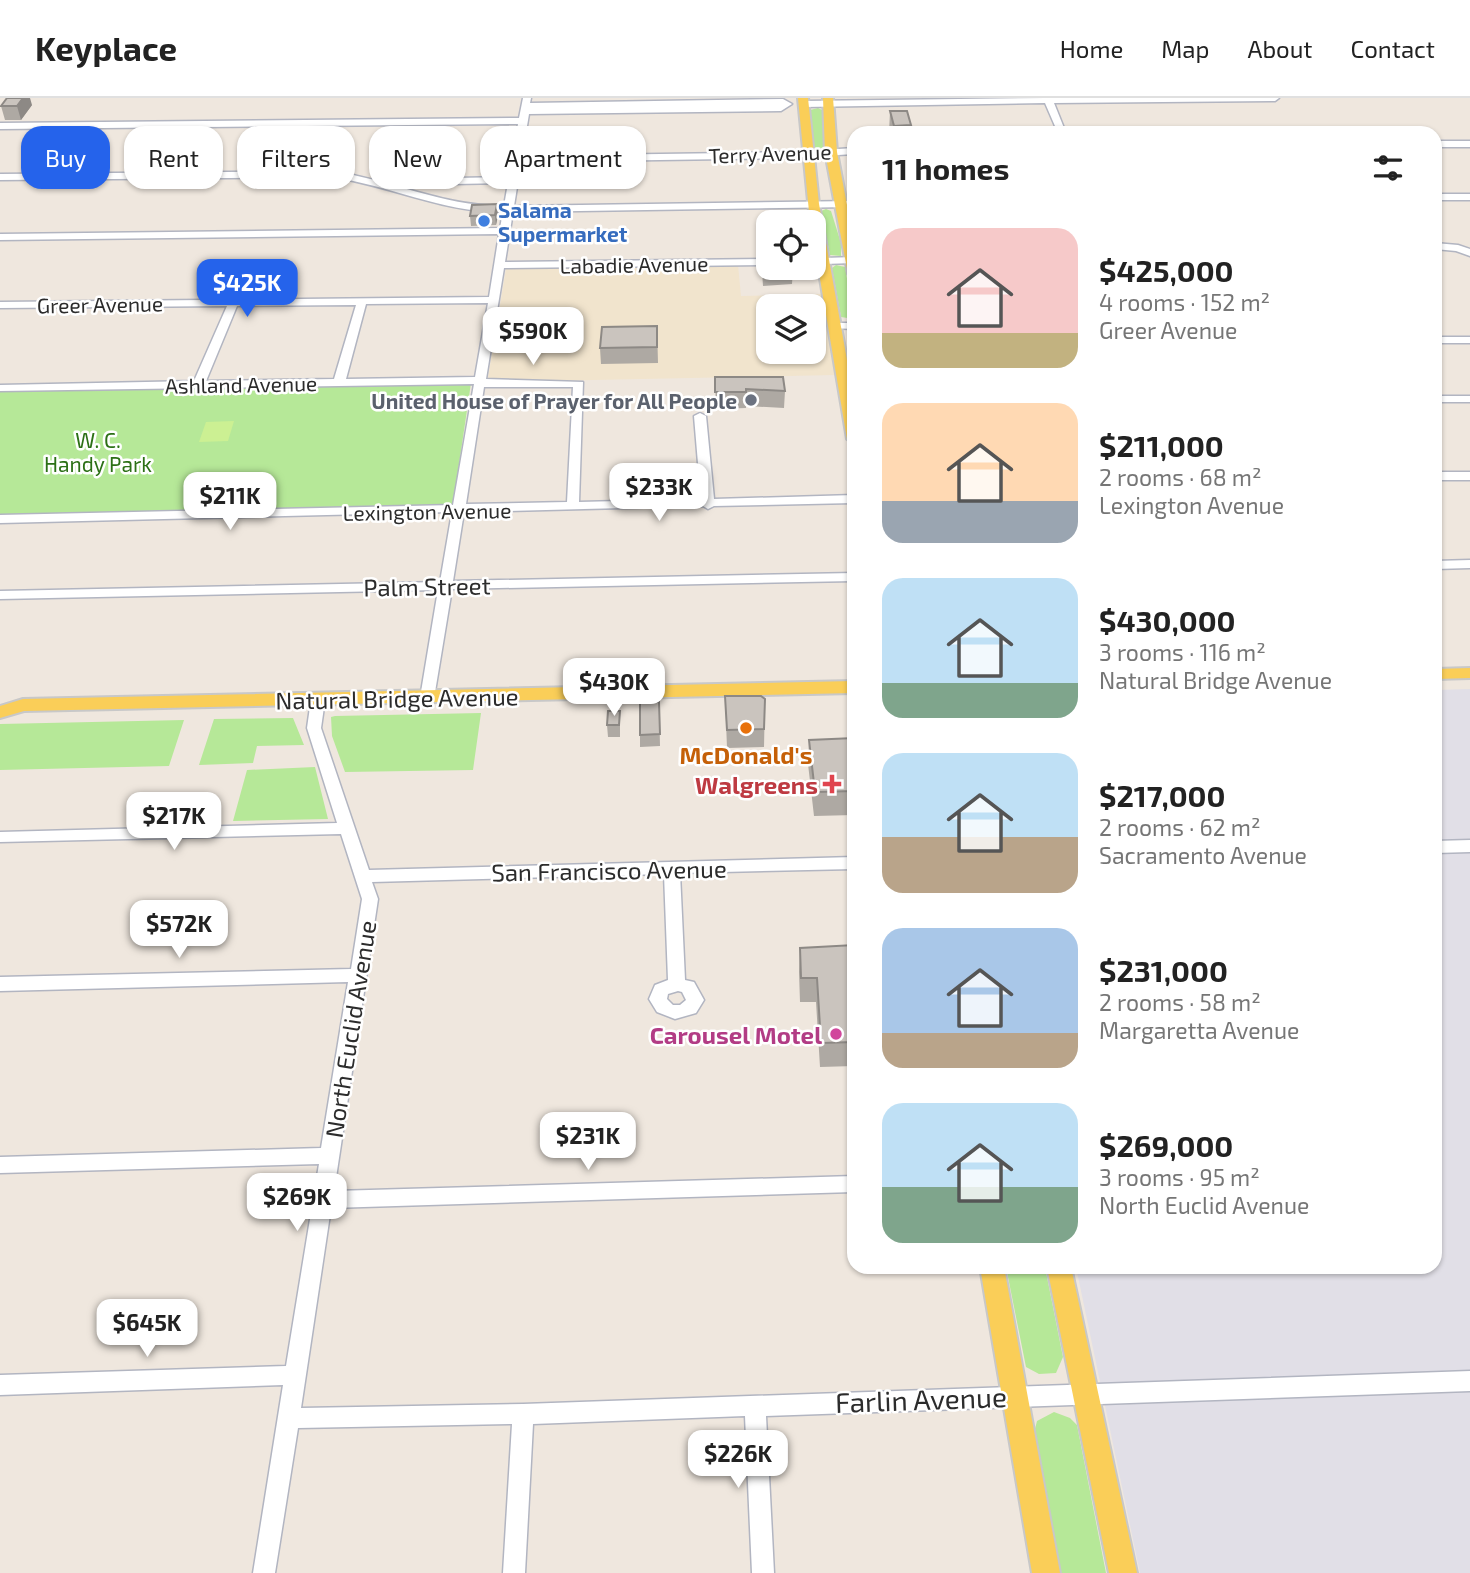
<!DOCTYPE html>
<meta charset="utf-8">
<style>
:root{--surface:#fff;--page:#f6f6f6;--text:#222;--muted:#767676;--line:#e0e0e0;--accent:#2563eb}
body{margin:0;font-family:"Exo 2",sans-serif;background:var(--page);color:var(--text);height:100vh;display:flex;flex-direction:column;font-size:26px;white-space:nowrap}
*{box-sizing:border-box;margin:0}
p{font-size:23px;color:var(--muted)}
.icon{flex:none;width:38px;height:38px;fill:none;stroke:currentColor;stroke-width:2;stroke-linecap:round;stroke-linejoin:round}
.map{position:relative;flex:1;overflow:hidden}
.drawer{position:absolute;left:847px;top:28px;width:595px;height:1148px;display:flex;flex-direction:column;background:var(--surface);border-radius:21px;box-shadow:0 2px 5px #0004}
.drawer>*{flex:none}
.banner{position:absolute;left:21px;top:28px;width:665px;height:63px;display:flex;gap:14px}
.buttons{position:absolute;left:756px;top:112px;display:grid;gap:14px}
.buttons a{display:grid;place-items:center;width:70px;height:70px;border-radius:14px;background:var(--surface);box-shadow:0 2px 5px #0004;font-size:35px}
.price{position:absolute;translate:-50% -60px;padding:0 16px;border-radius:14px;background:#fff;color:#222;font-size:23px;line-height:46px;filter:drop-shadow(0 2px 4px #0008)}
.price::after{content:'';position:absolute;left:50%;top:42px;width:21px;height:16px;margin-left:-10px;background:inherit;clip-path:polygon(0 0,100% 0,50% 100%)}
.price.on{background:var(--accent);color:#fff}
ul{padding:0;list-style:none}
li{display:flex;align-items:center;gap:21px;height:175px;padding:0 35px}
li span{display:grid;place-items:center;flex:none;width:196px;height:140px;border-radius:21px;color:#555}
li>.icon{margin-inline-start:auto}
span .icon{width:84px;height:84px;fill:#fffc;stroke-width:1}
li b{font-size:30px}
h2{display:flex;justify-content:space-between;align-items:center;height:84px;padding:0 35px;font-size:30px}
.chip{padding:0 24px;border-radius:21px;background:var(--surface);box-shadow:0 2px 5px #0004;font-size:24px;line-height:63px}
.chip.on{background:var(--accent);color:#fff}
header{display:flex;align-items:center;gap:42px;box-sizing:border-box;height:98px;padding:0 35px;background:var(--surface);border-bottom:2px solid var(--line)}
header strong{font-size:33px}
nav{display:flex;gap:38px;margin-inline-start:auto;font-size:24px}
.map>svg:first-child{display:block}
.industrial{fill:#e1dfe7}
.education{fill:#f1e4cd;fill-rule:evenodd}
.green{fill:#b6e898}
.pitch{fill:#ccf093}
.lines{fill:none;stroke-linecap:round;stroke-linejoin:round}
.minor-casing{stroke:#b2b5c1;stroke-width:3}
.major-casing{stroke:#c8c8c8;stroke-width:4}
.minor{fill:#fff;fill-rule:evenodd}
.major{fill:#face58;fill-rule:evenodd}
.wall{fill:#aea9a3}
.shaded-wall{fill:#8d8985}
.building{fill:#cac4be;stroke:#8d8985;stroke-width:2}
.shop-dot{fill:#3f7fe0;stroke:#fff;stroke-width:2.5}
.worship-dot{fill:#6b7280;stroke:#fff;stroke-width:2.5}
.food-dot{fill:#e8710a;stroke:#fff;stroke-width:2.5}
.health-dot{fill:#e0444e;stroke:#fff;stroke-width:2.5}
.hotel-dot{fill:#d1479c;stroke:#fff;stroke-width:2.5}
.labels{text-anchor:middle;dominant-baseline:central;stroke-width:5;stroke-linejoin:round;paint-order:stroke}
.far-street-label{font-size:21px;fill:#2c2c2c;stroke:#fff}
.far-shop-label{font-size:21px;font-weight:bold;fill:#366cbe;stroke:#fff;text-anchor:start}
.far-worship-label{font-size:21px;font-weight:bold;fill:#5b616d;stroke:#fff;text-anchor:end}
.far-park-label{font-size:21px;fill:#2c7016;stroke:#fff}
.street-label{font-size:24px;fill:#2c2c2c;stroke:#fff}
.food-label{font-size:24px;font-weight:bold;fill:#c56008;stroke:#fff}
.health-label{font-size:24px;font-weight:bold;fill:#be3a42;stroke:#fff;text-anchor:end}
.hotel-label{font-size:24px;font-weight:bold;fill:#b23c85;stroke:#fff;text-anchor:end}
.near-street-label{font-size:28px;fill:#2c2c2c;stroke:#fff}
</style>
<header>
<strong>Keyplace</strong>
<nav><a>Home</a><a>Map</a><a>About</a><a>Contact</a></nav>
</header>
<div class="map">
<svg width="1470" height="1475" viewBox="0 0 1470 1475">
<rect width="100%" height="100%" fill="#efe7de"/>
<path class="industrial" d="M 1470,591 L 1470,1475 L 1140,1475 L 1076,1169 L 1435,1169 L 1435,592 Z"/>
<path class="education" d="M 738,167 L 741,198 L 823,196 L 836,277 L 494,284 L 488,280 L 506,171 ZM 768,208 L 814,208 L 814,254 L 768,254 Z"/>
<path class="green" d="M 818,10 L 822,12 L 824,51 L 812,50 L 810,12 Z
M 826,111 L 831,113 L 841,145 L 841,158 L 830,157 L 821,113 Z
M 836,167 L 845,169 L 854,221 L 841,219 L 832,170 Z
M 471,285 L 453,407 L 450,408 L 0,418 L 0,292 Z
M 481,615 L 473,672 L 345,674 L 332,638 L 331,619 L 335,618 Z
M 293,620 L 304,647 L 257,648 L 253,665 L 199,667 L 214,621 Z
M 184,622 L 169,668 L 0,672 L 0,626 Z
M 315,669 L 328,721 L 233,723 L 247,672 Z
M 1006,1169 L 1045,1169 L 1063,1259 L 1056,1275 L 1039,1276 L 1026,1269 Z
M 1054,1314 L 1070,1320 L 1077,1327 L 1106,1475 L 1061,1475 L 1035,1331 L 1037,1323 Z"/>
<path class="pitch" d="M 234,323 L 228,343 L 199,344 L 206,324 Z"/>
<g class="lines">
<defs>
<path id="minor" d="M 523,0 L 531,0 L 530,5 L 783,1 L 792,6 L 781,13 L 529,16 L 522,58 L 791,54 L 854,50 L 854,56 L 791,60 L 521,64 L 514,108 L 854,103 L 854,109 L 513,114 L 505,164 L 768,161 L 768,167 L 504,170 L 486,281 L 583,284 L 579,404 L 701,401 L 694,318 L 700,315 L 706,318 L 714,401 L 854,397 L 854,405 L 714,408 L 708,411 L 703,408 L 464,414 L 453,483 L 854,475 L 854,483 L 452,491 L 434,600 L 427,605 L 420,600 L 438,492 L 0,501 L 0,493 L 440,484 L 452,414 L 0,425 L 0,417 L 453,407 L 474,286 L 0,293 L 0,287 L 194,283 L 227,208 L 0,210 L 0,204 L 489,199 L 499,136 L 0,142 L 0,136 L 500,130 L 503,114 C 444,115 389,87 331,79 L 0,82 L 0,76 L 331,73 C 389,81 445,109 504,108 L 508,85 L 401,87 L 396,84 L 401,81 L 509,79 L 518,26 L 0,31 L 0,25 L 519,20 ZM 779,7 L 572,10 L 781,7 ZM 488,205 L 475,279 L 346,281 L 366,206 ZM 356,207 L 334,281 L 206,283 L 237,208 ZM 484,289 L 573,289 L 567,404 L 466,406 Z
M 1046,0 L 1279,0 L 1275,3 L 1054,5 L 1066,35 L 1058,35 L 1045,5 L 804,9 L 800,6 L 804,3 Z
M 1435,43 L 1470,43 L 1470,49 L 1435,49 Z
M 1435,96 L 1470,96 L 1470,102 L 1435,102 Z
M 1435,145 L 1458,147 L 1470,151 L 1470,158 L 1456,153 L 1435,151 Z
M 854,159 L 854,165 L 824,166 L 819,163 L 824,160 Z
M 835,225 L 854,225 L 854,231 L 831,230 L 831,226 Z
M 1435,239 L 1470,239 L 1470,245 L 1435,245 Z
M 1435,298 L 1470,298 L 1470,304 L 1435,304 Z
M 1435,374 L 1470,374 L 1470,382 L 1435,382 Z
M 1470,462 L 1470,470 L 1435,471 L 1435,463 Z
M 318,597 L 325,602 L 321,630 L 369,772 L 854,759 L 854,771 L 680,775 L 685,882 L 694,884 L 704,902 L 696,915 L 675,921 L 657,914 L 649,901 L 655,887 L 668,882 L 664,776 L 372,784 L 378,801 L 334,1093 L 854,1078 L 854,1094 L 331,1110 L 301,1310 L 523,1306 L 1470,1273 L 1470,1293 L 766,1318 L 774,1475 L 752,1475 L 745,1318 L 533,1326 L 525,1475 L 503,1475 L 512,1326 L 298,1330 L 275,1475 L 253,1475 L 283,1287 L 0,1297 L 0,1277 L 286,1268 L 319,1066 L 0,1075 L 0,1059 L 321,1050 L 348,884 L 0,893 L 0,879 L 351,871 L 362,801 L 341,736 L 0,744 L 0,734 L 337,725 L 307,630 L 311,602 ZM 678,893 L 682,894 L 686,902 L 680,907 L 673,907 L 667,901 L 668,896 Z
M 1470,742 L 1470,754 L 1435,755 L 1435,743 Z"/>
<path id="major" d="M 798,0 L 808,0 L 819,106 L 854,301 L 854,345 L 847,341 L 814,145 L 814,124 L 810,124 Z
M 823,0 L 833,0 L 837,54 L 854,144 L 854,180 L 848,176 L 825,54 Z
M 1470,570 L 1470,580 L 1435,581 L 1435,571 Z
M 854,583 L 854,595 L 24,613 L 0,620 L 0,608 L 23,601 Z
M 980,1169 L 1004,1169 L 1060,1475 L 1032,1475 Z
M 1047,1169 L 1071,1169 L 1137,1475 L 1109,1475 Z"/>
</defs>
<use href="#minor" class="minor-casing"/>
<use href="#major" class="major-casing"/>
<use href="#minor" class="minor"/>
<use href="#major" class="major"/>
</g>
<path class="wall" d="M 32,7 L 21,22 L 5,22 L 1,8 Z
M 890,13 L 911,27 L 910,35 L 889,35 Z
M 498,117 L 496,127 L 471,128 L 470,118 Z
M 762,157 L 793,170 L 792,186 L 763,188 L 762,173 Z
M 657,228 L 658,265 L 601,266 L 600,250 Z
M 715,279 L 785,293 L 784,310 L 746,308 L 746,310 L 716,311 Z
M 725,598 L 765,601 L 764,649 L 727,650 Z
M 659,604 L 660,648 L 640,649 L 640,637 Z
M 620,625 L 620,639 L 608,639 L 607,627 Z
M 854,640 L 854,717 L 814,718 L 808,666 L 809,642 Z
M 854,847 L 854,968 L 820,969 L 816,904 L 800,904 L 799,874 L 800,850 Z"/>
<path class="shaded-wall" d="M 23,0 L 30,0 L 32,7 L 21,22 L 17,8 Z
M 497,106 L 498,117 L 496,127 L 495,117 Z"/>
<path class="building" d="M 7,0 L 23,0 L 17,8 L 1,8 Z
M 890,13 L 907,13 L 911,27 L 894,28 Z
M 497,106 L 495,117 L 470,118 L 472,107 Z
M 762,157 L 768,157 L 768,170 L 793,170 L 763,172 Z
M 657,228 L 657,249 L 600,250 L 602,229 Z
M 715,279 L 783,279 L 785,293 L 746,291 L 746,294 L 715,294 Z
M 725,598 L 761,598 L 765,601 L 764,631 L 727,632 Z
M 640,604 L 659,604 L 660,636 L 640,637 Z
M 608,613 L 620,613 L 619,627 L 607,627 Z
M 854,640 L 854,693 L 815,694 L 809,642 Z
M 854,847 L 854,944 L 821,945 L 817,880 L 801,880 L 800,850 Z"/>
<circle class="shop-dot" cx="484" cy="123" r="7"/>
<circle class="worship-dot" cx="751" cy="302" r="7"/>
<circle class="food-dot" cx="746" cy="630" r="7"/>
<path class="health-dot" d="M828.5 675.5h7v7h7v7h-7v7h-7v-7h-7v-7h7z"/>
<circle class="hotel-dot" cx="836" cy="936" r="7"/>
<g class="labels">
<g class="far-street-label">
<text transform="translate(770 55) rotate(-2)">Terry Avenue</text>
<text transform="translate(634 166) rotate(-1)">Labadie Avenue</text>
<text transform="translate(100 206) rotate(-1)">Greer Avenue</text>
<text transform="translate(241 286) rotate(-1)">Ashland Avenue</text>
<text transform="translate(427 413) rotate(-1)">Lexington Avenue</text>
</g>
<g class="far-shop-label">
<text x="498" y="111">Salama<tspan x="498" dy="24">Supermarket</tspan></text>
</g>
<g class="far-worship-label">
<text x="737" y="302">United House of Prayer for All People</text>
</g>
<g class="far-park-label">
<text x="98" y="341">W. C.<tspan x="98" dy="24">Handy Park</tspan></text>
</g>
<g class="street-label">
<text transform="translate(427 488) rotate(-1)">Palm Street</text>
<text transform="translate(397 600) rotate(-1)">Natural Bridge Avenue</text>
<text transform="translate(609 772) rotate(-1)">San Francisco Avenue</text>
<text transform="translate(350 931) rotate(-81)">North Euclid Avenue</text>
</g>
<g class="food-label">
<text x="746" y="656">McDonald's</text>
</g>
<g class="health-label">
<text x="818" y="686">Walgreens</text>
</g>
<g class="hotel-label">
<text x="822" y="936">Carousel Motel</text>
</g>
<g class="near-street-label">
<text transform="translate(921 1301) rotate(-2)">Farlin Avenue</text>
</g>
</g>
</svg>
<div class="buttons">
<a><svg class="icon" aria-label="locate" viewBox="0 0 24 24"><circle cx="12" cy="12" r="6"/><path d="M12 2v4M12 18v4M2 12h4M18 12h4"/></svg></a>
<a><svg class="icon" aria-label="layers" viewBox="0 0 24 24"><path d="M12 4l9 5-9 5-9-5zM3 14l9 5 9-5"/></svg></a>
</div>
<b class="price on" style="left:247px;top:221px">$425K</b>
<b class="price" style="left:533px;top:269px">$590K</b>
<b class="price" style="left:659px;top:425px">$233K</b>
<b class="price" style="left:230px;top:434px">$211K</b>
<b class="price" style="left:614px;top:620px">$430K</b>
<b class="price" style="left:174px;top:754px">$217K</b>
<b class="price" style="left:179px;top:862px">$572K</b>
<b class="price" style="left:588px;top:1074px">$231K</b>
<b class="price" style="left:297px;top:1135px">$269K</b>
<b class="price" style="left:147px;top:1261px">$645K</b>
<b class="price" style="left:738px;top:1392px">$226K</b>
<div class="banner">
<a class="chip on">Buy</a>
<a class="chip">Rent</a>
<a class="chip">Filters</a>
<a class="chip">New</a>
<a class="chip">Apartment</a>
</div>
<section class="drawer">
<h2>11 homes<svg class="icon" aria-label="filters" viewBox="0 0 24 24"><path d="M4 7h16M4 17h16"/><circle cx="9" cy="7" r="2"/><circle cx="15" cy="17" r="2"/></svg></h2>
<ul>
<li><span style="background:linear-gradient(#f6c9c9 75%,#c2b280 0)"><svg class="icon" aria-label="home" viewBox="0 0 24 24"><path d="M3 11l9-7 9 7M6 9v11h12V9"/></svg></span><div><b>$425,000</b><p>4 rooms · 152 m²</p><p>Greer Avenue</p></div></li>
<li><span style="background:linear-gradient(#ffd9b3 70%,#9aa5b1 0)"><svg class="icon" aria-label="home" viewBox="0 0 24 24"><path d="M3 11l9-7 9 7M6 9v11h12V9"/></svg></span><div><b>$211,000</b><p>2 rooms · 68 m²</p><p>Lexington Avenue</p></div></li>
<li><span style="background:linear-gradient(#bfe0f5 75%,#7fa58c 0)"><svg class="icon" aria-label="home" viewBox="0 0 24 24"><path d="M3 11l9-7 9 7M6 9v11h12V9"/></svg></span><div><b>$430,000</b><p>3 rooms · 116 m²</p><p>Natural Bridge Avenue</p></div></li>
<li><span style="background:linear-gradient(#bfe0f5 60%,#b9a48a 0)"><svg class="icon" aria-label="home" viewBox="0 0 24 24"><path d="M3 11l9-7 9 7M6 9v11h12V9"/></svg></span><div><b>$217,000</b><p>2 rooms · 62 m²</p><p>Sacramento Avenue</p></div></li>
<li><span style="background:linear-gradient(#a9c7e8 75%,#b9a48a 0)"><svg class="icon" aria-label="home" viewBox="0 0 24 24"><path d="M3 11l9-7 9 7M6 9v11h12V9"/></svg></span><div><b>$231,000</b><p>2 rooms · 58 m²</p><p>Margaretta Avenue</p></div></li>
<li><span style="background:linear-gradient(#bfe0f5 60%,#7fa58c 0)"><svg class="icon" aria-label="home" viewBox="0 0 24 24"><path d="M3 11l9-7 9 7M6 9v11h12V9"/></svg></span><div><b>$269,000</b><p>3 rooms · 95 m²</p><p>North Euclid Avenue</p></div></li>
</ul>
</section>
</div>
